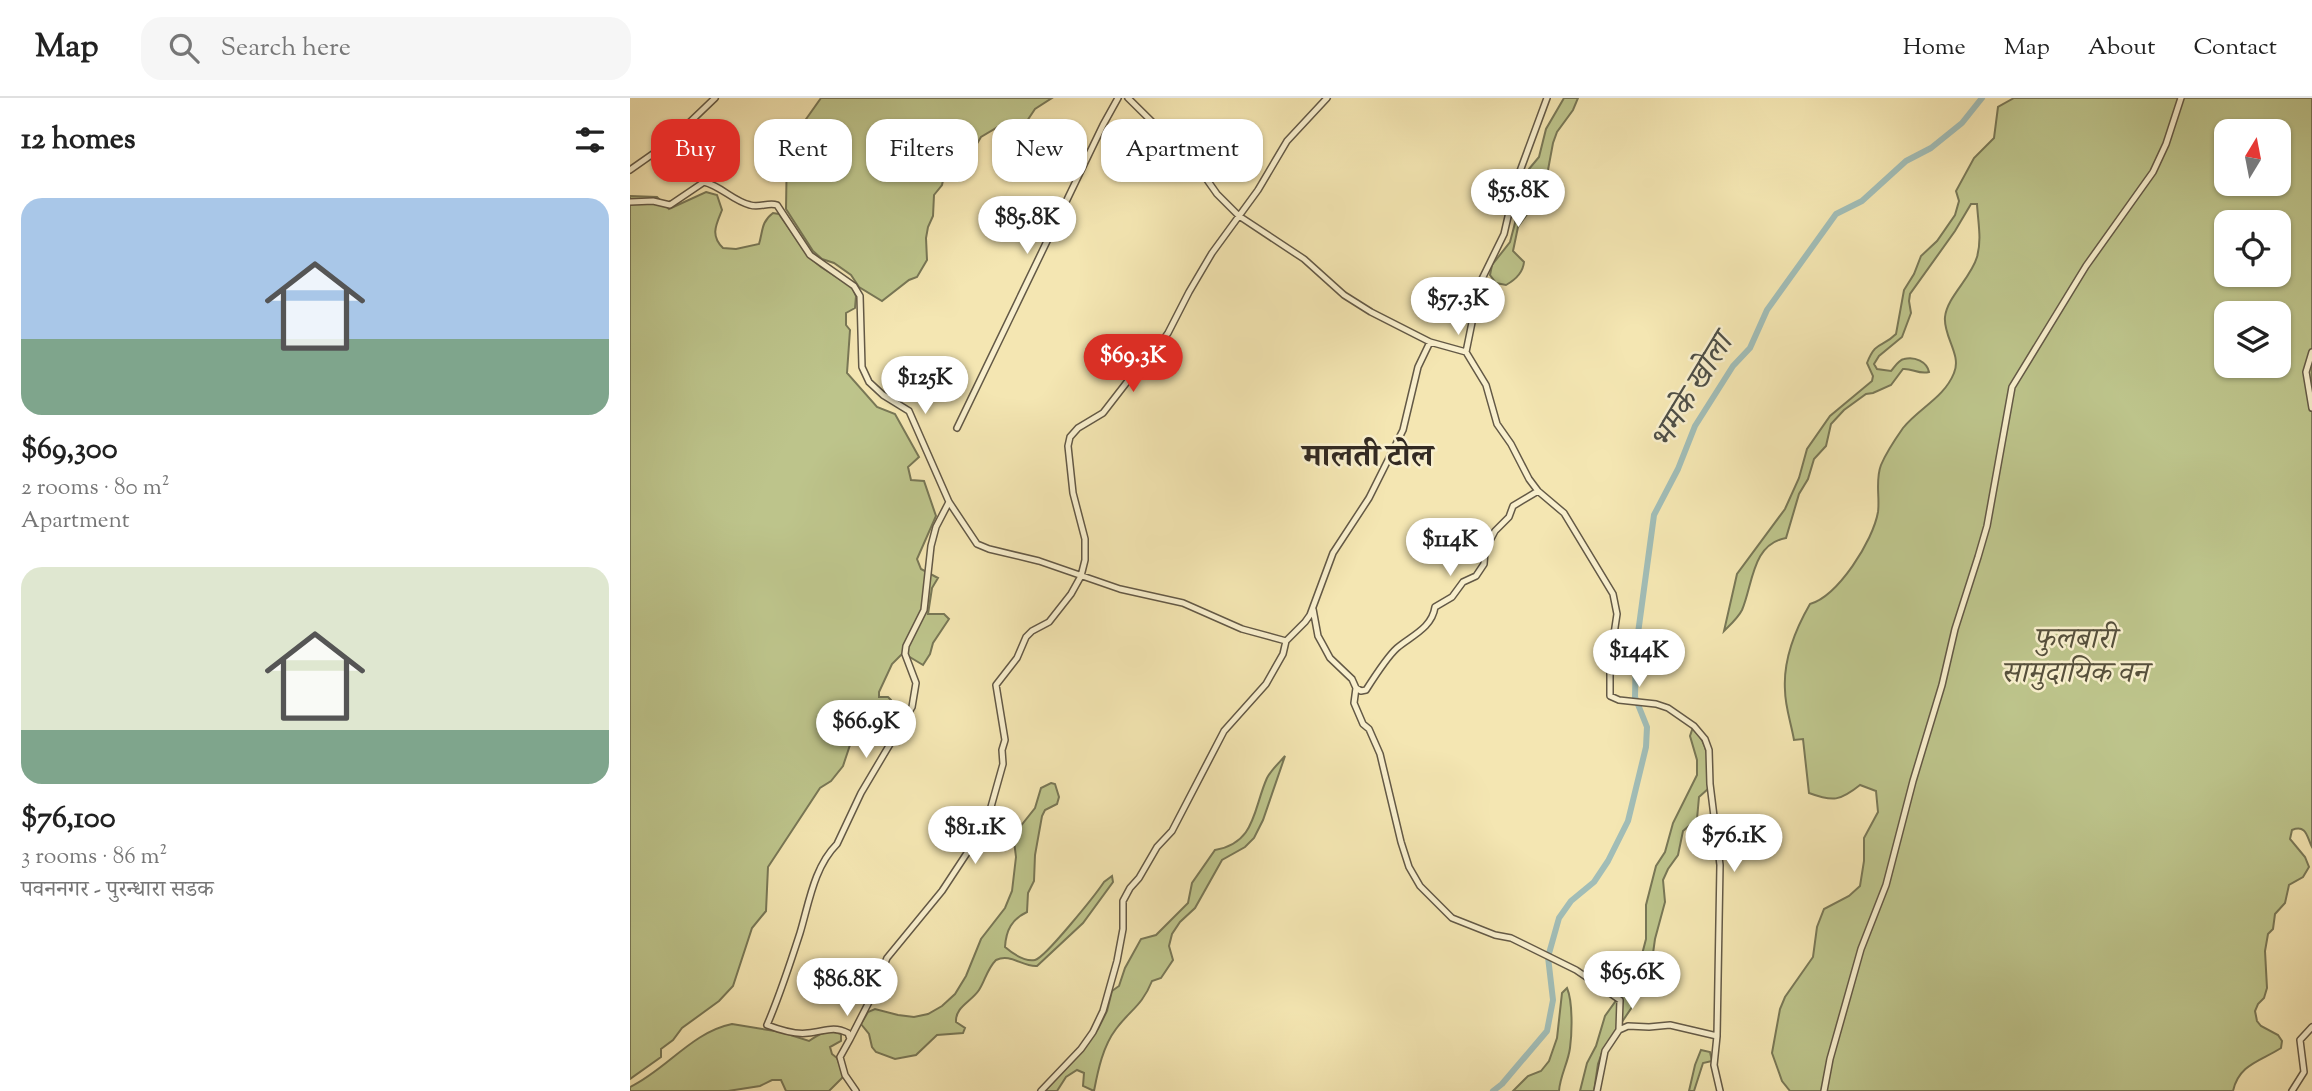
<!DOCTYPE html>
<meta charset="utf-8">
<style>
:root{--surface:#fff;--page:#f6f6f6;--text:#222;--muted:#767676;--line:#e0e0e0;--accent:#d93025}
body{margin:0;font-family:"Sorts Mill Goudy","Noto Serif Devanagari",serif;background:var(--page);color:var(--text);height:100vh;display:flex;flex-direction:column;font-size:26px;white-space:nowrap}
*{box-sizing:border-box;margin:0}
p{font-size:23px;color:var(--muted)}
.icon{flex:none;width:38px;height:38px;fill:none;stroke:currentColor;stroke-width:2;stroke-linecap:round;stroke-linejoin:round}
.map{position:relative;flex:1;overflow:hidden}
.sheet{display:flex;flex-direction:column;background:var(--surface);width:630px}
.sheet>*{flex:none}
.guide{position:absolute;left:21px;top:21px;width:665px;height:63px;display:flex;gap:14px}
.needle{width:46px;rotate:10deg}
.buttons{position:absolute;left:1584px;top:21px;display:grid;gap:14px}
.buttons a{display:grid;place-items:center;width:77px;height:77px;border-radius:14px;background:var(--surface);box-shadow:0 2px 5px #0004;font-size:35px}
.price{position:absolute;translate:-50% -60px;padding:0 16px;border-radius:24px;background:#fff;color:#222;font-size:23px;line-height:46px;filter:drop-shadow(0 2px 4px #0008)}
.price::after{content:'';position:absolute;left:50%;top:42px;width:21px;height:16px;margin-left:-10px;background:inherit;clip-path:polygon(0 0,100% 0,50% 100%)}
.price.active{background:var(--accent);color:#fff}
ul{padding:0;list-style:none}
li{display:grid;align-content:center;gap:14px;height:371px;padding:0 21px}
li span{display:grid;place-items:center;height:217px;border-radius:21px;color:#555}
li>.icon{margin-inline-start:auto}
span .icon{width:126px;height:126px;fill:#fffc;stroke-width:1}
li b{font-size:30px}
h2{display:flex;justify-content:space-between;align-items:center;height:84px;padding:0 21px;font-size:30px}
.pill{padding:0 24px;border-radius:21px;background:var(--surface);box-shadow:0 2px 5px #0004;font-size:24px;line-height:63px}
.pill.active{background:var(--accent);color:#fff}
header{display:flex;align-items:center;gap:42px;box-sizing:border-box;height:98px;padding:0 35px;background:var(--surface);border-bottom:2px solid var(--line)}
header strong{font-size:33px}
nav{display:flex;gap:38px;margin-inline-start:auto;font-size:24px}
.search{width:490px;height:63px;background:var(--page);display:flex;align-items:center;gap:18px;box-sizing:border-box;padding:0 24px;border-radius:21px;color:var(--muted);font-size:26px}
main{display:flex;flex:1;min-height:0}
.map>svg:first-child{display:block}
.green{fill:#bdc48b;stroke:#787756;stroke-width:2;fill-rule:evenodd}
.lines{fill:none;stroke-linecap:round;stroke-linejoin:round}
.river{stroke:#a1bdb7;stroke-width:6}
.minor-casing{stroke:#635946;stroke-width:8}
.minor{stroke:#f8efcd;stroke-width:5}
.labels{text-anchor:middle;dominant-baseline:central;stroke-width:5;stroke-linejoin:round;paint-order:stroke}
.park-label{font-size:30px;font-style:italic;fill:#56503c;stroke:#f8efcd}
.water-label{font-size:32px;font-style:italic;fill:#4e4f47;stroke:#f8efcd}
.neighbourhood-label{font-size:32px;font-weight:bold;fill:#332a22;stroke:#f8efcd}
</style>
<header>
<strong>Map</strong>
<div class="search"><svg class="icon" aria-label="search" viewBox="0 0 24 24"><circle cx="10" cy="10" r="6"/><path d="M15 15l6 6"/></svg>Search here</div>
<nav><a>Home</a><a>Map</a><a>About</a><a>Contact</a></nav>
</header>
<main>
<section class="sheet">
<h2>12 homes<svg class="icon" aria-label="filters" viewBox="0 0 24 24"><path d="M4 7h16M4 17h16"/><circle cx="9" cy="7" r="2"/><circle cx="15" cy="17" r="2"/></svg></h2>
<ul>
<li><span style="background:linear-gradient(#a9c7e8 65%,#7fa58c 0)"><svg class="icon" aria-label="home" viewBox="0 0 24 24"><path d="M3 11l9-7 9 7M6 9v11h12V9"/></svg></span><div><b>$69,300</b><p>2 rooms · 80 m²</p><p>Apartment</p></div></li>
<li><span style="background:linear-gradient(#dfe7d0 75%,#7fa58c 0)"><svg class="icon" aria-label="home" viewBox="0 0 24 24"><path d="M3 11l9-7 9 7M6 9v11h12V9"/></svg></span><div><b>$76,100</b><p>3 rooms · 86 m²</p><p>पवननगर - पुरन्धारा सडक</p></div></li>
</ul>
</section>
<div class="map">
<svg width="1682" height="993" viewBox="0 0 1682 993">
<rect width="100%" height="100%" fill="#f4e6b2"/>
<filter id="stains"><feTurbulence type="fractalNoise" baseFrequency=".00286" numOctaves="4"/><feColorMatrix values="0 0 0 0 .2 0 0 0 0 .09 0 0 0 0 .02 0 0 0 .5 -.17"/></filter>
<radialGradient id="worn" r=".72"><stop offset=".6" stop-color="#630" stop-opacity="0"/><stop offset="1" stop-color="#630" stop-opacity=".3"/></radialGradient>
<path class="green" d="M 191,0 L 422,0 L 405,11 L 389,35 L 373,26 L 351,39 L 339,59 L 330,65 L 323,58 L 315,42 L 311,42 L 308,60 L 312,67 L 314,78 L 312,87 L 304,97 L 303,118 L 298,129 L 296,140 L 297,162 L 287,179 L 279,182 L 252,203 L 229,189 L 221,177 L 204,165 L 192,161 L 183,153 L 156,111 L 157,48 Z
M 934,0 L 948,0 L 943,12 L 927,34 L 923,45 L 918,72 L 907,102 L 888,129 L 883,153 L 894,164 C 893,175 885,182 876,187 L 866,185 L 860,177 L 862,167 L 880,144 L 885,125 L 885,106 L 897,90 L 899,71 L 909,59 L 916,31 Z
M 1384,0 L 1682,0 L 1682,749 C 1677,740 1677,726 1662,732 L 1660,741 L 1675,759 L 1679,769 L 1673,779 L 1659,787 L 1655,805 L 1645,816 L 1643,831 L 1638,836 L 1635,853 L 1637,890 L 1634,900 L 1628,906 L 1625,913 L 1627,923 L 1631,928 L 1648,937 L 1652,943 L 1651,950 C 1631,963 1609,966 1603,993 L 1160,993 L 1152,983 L 1142,955 L 1150,911 L 1155,899 L 1183,859 L 1187,829 L 1194,811 L 1219,798 L 1230,788 L 1234,763 L 1234,740 L 1248,714 L 1246,693 L 1230,687 C 1210,703 1203,704 1179,695 L 1173,641 L 1164,642 C 1161,625 1155,608 1155,592 C 1153,561 1165,532 1180,506 C 1208,498 1243,443 1248,414 C 1250,399 1245,382 1251,367 C 1256,355 1266,340 1273,330 C 1289,310 1314,300 1324,275 C 1332,257 1313,238 1315,219 C 1317,199 1341,180 1347,159 C 1352,142 1348,124 1347,106 L 1341,106 L 1325,133 L 1280,196 L 1279,203 L 1281,215 L 1272,239 L 1249,258 L 1244,266 L 1247,271 L 1261,273 C 1264,270 1268,262 1274,261 C 1285,258 1297,264 1299,274 C 1289,277 1282,270 1273,271 L 1261,287 L 1243,295 L 1236,296 L 1214,312 L 1201,326 L 1196,348 L 1184,361 L 1178,381 L 1169,396 L 1156,440 C 1122,446 1123,486 1112,512 C 1108,520 1101,526 1094,533 L 1107,476 L 1155,411 L 1169,380 L 1177,351 L 1200,318 L 1242,283 L 1243,278 L 1237,265 C 1246,242 1252,250 1266,236 L 1274,192 L 1284,176 L 1291,158 L 1307,143 L 1325,117 L 1329,103 L 1326,93 L 1344,60 L 1364,40 L 1368,9 ZM 1596,33 L 1648,33 L 1648,86 L 1596,86 ZM 1596,124 L 1648,124 L 1648,177 L 1596,177 ZM 1596,215 L 1648,215 L 1648,268 L 1596,268 Z
M 76,94 L 87,97 L 92,112 C 86,127 80,137 93,150 L 106,151 L 129,146 C 133,133 131,124 143,115 L 149,116 L 178,158 L 191,169 L 222,189 L 226,198 L 225,210 L 216,215 L 216,227 L 220,232 L 217,275 L 247,309 L 265,316 L 289,359 L 278,369 L 281,382 L 294,383 L 306,418 L 287,461 L 291,471 L 308,480 L 302,490 L 298,516 L 314,516 L 319,521 L 303,545 L 300,556 L 293,567 L 273,555 L 262,566 L 249,594 L 249,599 L 258,599 L 261,602 L 261,607 L 246,616 L 237,610 L 230,618 L 225,633 L 229,637 L 221,644 L 213,668 L 201,683 L 190,690 L 138,769 L 136,813 L 122,830 L 103,888 L 89,903 L 52,930 L 43,942 L 31,951 L 31,959 L 0,981 L 0,98 L 27,99 L 39,111 Z
M 1063,629 C 1080,649 1079,664 1079,690 L 1069,699 L 1067,721 L 1053,733 L 1048,757 L 1038,771 L 1033,782 L 1035,804 L 1025,841 L 1019,884 L 973,952 L 968,966 L 964,993 L 950,993 L 957,965 L 966,948 L 975,918 L 990,897 L 1001,889 L 1005,883 L 1016,841 L 1016,807 L 1026,768 L 1035,754 L 1043,725 L 1067,677 L 1067,662 L 1060,638 Z
M 655,658 L 633,722 L 624,740 L 615,749 L 592,762 L 565,810 L 550,824 L 542,836 L 539,848 L 543,862 L 531,880 L 522,883 C 512,908 500,912 486,931 C 473,948 468,972 464,993 L 453,988 L 454,975 L 447,972 L 436,979 L 427,993 L 415,993 L 468,931 L 477,913 L 482,893 L 489,888 L 495,870 L 511,841 L 526,837 L 558,805 L 562,785 L 585,752 C 626,745 623,711 637,680 C 641,672 649,665 655,658 Z
M 421,685 L 425,686 L 429,699 L 427,706 L 415,712 L 412,718 L 405,757 L 404,783 L 398,795 L 397,814 C 382,821 376,832 375,849 C 382,855 395,864 405,862 C 415,860 466,796 474,784 L 482,778 L 483,784 L 453,825 L 407,868 C 392,869 381,855 366,862 C 357,871 355,883 349,892 C 341,904 325,909 326,924 L 335,930 L 333,935 L 307,937 L 286,957 L 265,961 L 246,954 L 242,949 L 239,936 L 231,926 L 238,914 L 245,911 L 268,917 L 284,919 L 298,916 L 312,908 L 325,896 L 336,878 L 351,841 L 375,810 L 382,793 L 386,759 L 384,743 L 390,729 L 405,710 L 411,690 Z
M 937,890 C 943,904 942,935 940,950 C 938,965 930,978 929,993 L 883,993 L 898,978 L 911,973 L 919,963 L 927,940 L 932,895 Z
M 102,926 L 151,934 L 179,943 C 189,936 198,931 211,936 L 211,943 L 200,949 L 202,956 L 207,960 L 214,978 L 199,993 L 156,993 L 151,982 L 142,982 L 130,988 L 98,993 L 0,993 L 0,989 C 36,972 62,934 102,926 Z
M 1071,952 L 1080,954 L 1082,963 L 1073,965 L 1064,993 L 1059,993 L 1065,967 Z"/>
<g class="lines">
<path class="river" d="M 863,993 L 872,986 L 917,933 L 923,902 L 918,859 L 929,820 L 941,803 L 964,784 L 978,763 L 998,723 L 1016,649 L 1017,629 L 1005,599 L 1006,550 L 1024,417 L 1048,371 L 1065,328 L 1103,268 L 1120,250 L 1137,212 L 1206,116 L 1232,103 L 1276,63 L 1301,50 L 1332,25 L 1352,0"/>
<defs>
<path id="minor" d="M 498,0 L 568,69 L 587,96 L 609,118 L 674,161 L 714,197 L 741,214 L 800,244 L 836,254 L 856,287 L 867,326 L 881,346 L 899,381 L 908,393 L 934,415 L 983,496 L 987,516 L 980,563 L 980,598 L 989,602 L 1026,606 L 1038,610 L 1064,628 L 1075,641 L 1079,652 L 1080,686 L 1090,767 L 1087,938 L 1084,967 L 1090,993
M 0,72 L 37,46 L 85,0
M 0,104 L 23,103 L 40,107 L 74,84 C 91,88 103,103 120,107 C 130,110 138,104 147,107 L 180,157 L 224,188 L 230,198 L 232,269 L 239,284 L 253,297 L 279,313 L 319,404 L 347,446 L 359,451 L 409,463 L 490,491 L 553,505 L 612,531 L 656,543
M 836,254 L 850,185 L 874,136 L 886,84 L 917,0
M 1682,254 L 1676,274 L 1682,310
M 327,330 L 473,27 L 488,0
M 683,511 L 688,538 L 693,547 L 700,560 L 722,581 L 726,590 L 724,605 L 733,626 L 739,631 L 750,656 L 771,744 L 779,769 L 790,788 L 822,820 L 865,837 L 881,840 L 946,872 L 990,902 L 989,932 L 975,953 L 967,993
M 726,590 L 731,593 L 736,592 C 743,581 758,558 767,550 C 781,538 802,530 805,509 L 822,499 L 833,484 L 846,478 L 854,466 L 855,452 L 865,433 L 879,419 L 883,408 L 908,393
M 989,932 L 998,928 L 1019,929 L 1040,927 L 1087,938
M 220,941 L 240,902 L 257,860 L 312,793 L 337,755 L 352,741 L 373,666 L 372,652 L 375,642 L 366,587 L 387,560 L 396,539 L 402,533 L 419,524 L 441,496 L 451,478 L 455,462 L 455,441 L 443,395 L 438,348 L 440,339 L 448,330 L 473,315 L 497,284 L 523,256 L 538,235 L 559,194 L 582,155 L 628,92 L 657,43 L 697,0
M 226,993 L 215,977 L 210,959 L 220,941 L 218,935 C 202,927 194,934 178,935 C 165,937 150,932 137,927 C 150,897 160,866 170,835 C 179,805 184,769 207,746 L 231,695 L 282,609 L 286,585 L 275,556 L 276,548 L 294,512 L 301,448 L 306,429 L 319,404
M 411,993 L 451,951 L 463,934 L 473,913 L 487,863 L 493,831 L 493,803 L 500,790 L 509,780 L 527,749 L 542,733 L 594,633 L 636,586 L 653,556 L 656,543 L 675,524 L 680,517 L 703,455 L 739,400 L 773,332 L 788,269 L 800,244
M 1194,993 L 1200,961 L 1231,851 L 1256,787 L 1283,683 L 1312,587 L 1325,531 L 1348,459 L 1357,428 L 1382,289 L 1456,168 L 1523,74 L 1536,46 L 1551,0
M 1662,993 L 1674,974 L 1670,942 L 1682,929"/>
</defs>
<use href="#minor" class="minor-casing"/>
<use href="#minor" class="minor"/>
</g>
<g class="labels">
<g class="park-label">
<text x="1444" y="542">फुलबारी<tspan x="1444" dy="34">सामुदायिक वन</tspan></text>
</g>
<g class="water-label">
<text transform="translate(1063 295) rotate(-59)">भमके खोला</text>
</g>
<g class="neighbourhood-label">
<text x="738" y="360">मालती टोल</text>
</g>
</g>
<rect width="100%" height="100%" filter="url(#stains)"/>
<rect width="100%" height="100%" fill="url(#worn)"/>
</svg>
<div class="buttons">
<a><svg class="needle" viewBox="-14 -14 28 28"><path d="M0-13l5 13h-10z" fill="#e53935"/><path d="M0 13l5-13h-10z" fill="#767676"/></svg></a>
<a><svg class="icon" aria-label="locate" viewBox="0 0 24 24"><circle cx="12" cy="12" r="6"/><path d="M12 2v4M12 18v4M2 12h4M18 12h4"/></svg></a>
<a><svg class="icon" aria-label="layers" viewBox="0 0 24 24"><path d="M12 4l9 5-9 5-9-5zM3 14l9 5 9-5"/></svg></a>
</div>
<b class="price" style="left:888px;top:131px">$55.8K</b>
<b class="price" style="left:397px;top:158px">$85.8K</b>
<b class="price" style="left:828px;top:239px">$57.3K</b>
<b class="price active" style="left:503px;top:296px">$69.3K</b>
<b class="price" style="left:295px;top:318px">$125K</b>
<b class="price" style="left:820px;top:480px">$114K</b>
<b class="price" style="left:1009px;top:591px">$144K</b>
<b class="price" style="left:236px;top:662px">$66.9K</b>
<b class="price" style="left:345px;top:768px">$81.1K</b>
<b class="price" style="left:1104px;top:776px">$76.1K</b>
<b class="price" style="left:1002px;top:913px">$65.6K</b>
<b class="price" style="left:217px;top:920px">$86.8K</b>
<div class="guide">
<a class="pill active">Buy</a>
<a class="pill">Rent</a>
<a class="pill">Filters</a>
<a class="pill">New</a>
<a class="pill">Apartment</a>
</div>
</div>
</main>
